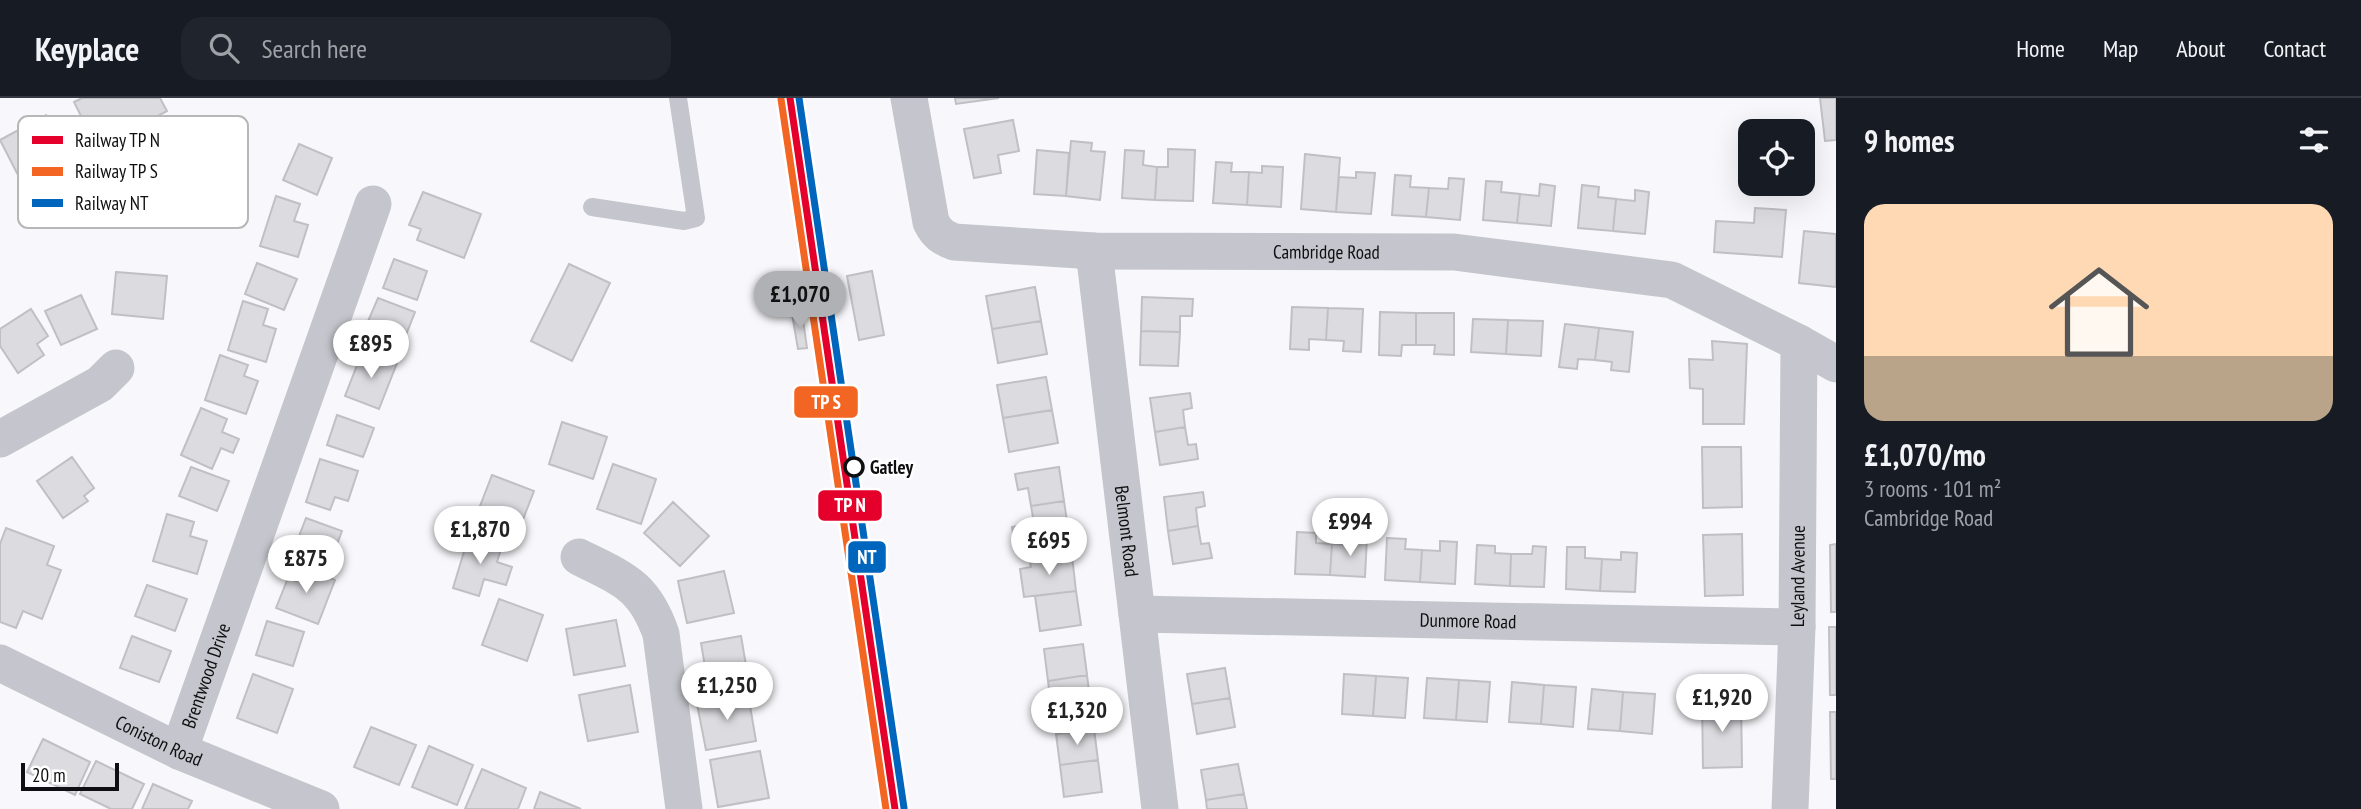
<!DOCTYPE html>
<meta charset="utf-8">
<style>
:root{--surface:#171b24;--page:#20242c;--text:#f1f3f6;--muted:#9ea1a6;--line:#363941;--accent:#b0b1b4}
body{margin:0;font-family:"PT Sans Narrow",sans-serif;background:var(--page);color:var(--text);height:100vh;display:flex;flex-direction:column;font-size:26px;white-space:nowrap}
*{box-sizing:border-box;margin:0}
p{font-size:23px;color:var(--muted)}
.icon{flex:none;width:38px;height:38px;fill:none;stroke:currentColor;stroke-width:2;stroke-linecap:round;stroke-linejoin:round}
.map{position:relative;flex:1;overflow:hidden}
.side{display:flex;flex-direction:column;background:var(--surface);width:525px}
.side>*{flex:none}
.buttons{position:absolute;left:1738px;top:21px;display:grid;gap:14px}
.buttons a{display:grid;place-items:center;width:77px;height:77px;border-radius:14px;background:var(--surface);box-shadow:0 7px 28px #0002;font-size:35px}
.scale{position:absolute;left:21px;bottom:18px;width:98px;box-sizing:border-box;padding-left:7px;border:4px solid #0f0f11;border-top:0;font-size:19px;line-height:24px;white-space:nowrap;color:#0f0f11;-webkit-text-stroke:5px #fff;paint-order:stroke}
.price{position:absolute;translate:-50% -60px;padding:0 16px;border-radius:24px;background:#fff;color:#222;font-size:23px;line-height:46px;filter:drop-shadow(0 2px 4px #0008)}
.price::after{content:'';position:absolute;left:50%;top:42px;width:21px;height:16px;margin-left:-10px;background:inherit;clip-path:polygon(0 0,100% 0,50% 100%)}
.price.active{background:var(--accent);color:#111}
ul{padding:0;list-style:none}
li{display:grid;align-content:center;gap:14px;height:371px;padding:0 28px}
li+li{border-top:2px solid var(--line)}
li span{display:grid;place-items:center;height:217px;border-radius:21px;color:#555}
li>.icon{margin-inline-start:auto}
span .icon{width:126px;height:126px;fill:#fffc;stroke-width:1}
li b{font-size:30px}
h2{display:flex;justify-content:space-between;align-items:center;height:84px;padding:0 28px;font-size:30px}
header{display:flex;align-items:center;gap:42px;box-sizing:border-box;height:98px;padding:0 35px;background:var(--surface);border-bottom:2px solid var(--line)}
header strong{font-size:33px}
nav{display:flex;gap:38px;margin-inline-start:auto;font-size:24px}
.search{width:490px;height:63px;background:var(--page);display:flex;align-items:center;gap:18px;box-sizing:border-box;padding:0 24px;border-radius:21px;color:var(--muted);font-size:26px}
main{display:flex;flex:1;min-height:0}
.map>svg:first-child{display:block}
.building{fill:#dcdce0;stroke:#c0c0c4;stroke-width:2}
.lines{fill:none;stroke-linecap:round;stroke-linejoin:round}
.service{stroke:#c5c5cd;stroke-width:18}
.minor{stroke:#c5c5cd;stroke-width:37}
.rail-1-casing{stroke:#fff;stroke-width:12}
.rail-2-casing{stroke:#fff;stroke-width:12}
.rail-3-casing{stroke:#fff;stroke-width:12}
.rail-1{stroke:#e4002b;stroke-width:7}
.rail-2{stroke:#f26522;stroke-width:7}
.rail-3{stroke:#0065bd;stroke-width:7}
.stop-dot{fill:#fff;stroke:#0f0f11;stroke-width:3.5}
.labels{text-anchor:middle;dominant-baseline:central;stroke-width:5;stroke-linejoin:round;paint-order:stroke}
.street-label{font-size:19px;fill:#0f0f11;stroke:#fff}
.stop-label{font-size:19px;font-weight:bold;fill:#0f0f11;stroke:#fff;text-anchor:start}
.key{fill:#fff;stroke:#b7b7b8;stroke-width:2}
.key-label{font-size:19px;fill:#0f0f11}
.line-badge{stroke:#fff;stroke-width:2.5}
.badge-label{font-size:19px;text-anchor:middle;font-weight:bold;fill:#fff}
</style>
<header>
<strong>Keyplace</strong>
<div class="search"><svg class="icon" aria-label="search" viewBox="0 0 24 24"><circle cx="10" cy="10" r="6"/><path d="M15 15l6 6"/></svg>Search here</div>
<nav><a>Home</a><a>Map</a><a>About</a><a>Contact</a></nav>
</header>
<main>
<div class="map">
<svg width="1836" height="711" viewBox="0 0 1836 711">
<rect width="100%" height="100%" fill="#f8f8fc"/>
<path class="building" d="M 82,0 L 160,0 L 167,13 L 141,27 L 139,24 L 95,46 L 74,4 Z
M 955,0 L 999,0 L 956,6 Z
M 1820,0 L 1836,0 L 1836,42 L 1825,43 Z
M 46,17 L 65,50 L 18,77 L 0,42 Z
M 1013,22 L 1019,53 L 998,57 L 1001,75 L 974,80 L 964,31 Z
M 1071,43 L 1092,45 L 1091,53 L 1105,54 L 1100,102 L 1066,98 Z
M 299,46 L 332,60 L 317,97 L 283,82 Z
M 1168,51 L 1195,52 L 1193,103 L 1155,102 L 1157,69 L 1168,69 Z
M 1037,52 L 1069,55 L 1066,98 L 1034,96 Z
M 1125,52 L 1144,53 L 1143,67 L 1157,69 L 1155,102 L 1122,100 Z
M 1305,56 L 1340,60 L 1336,114 L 1301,111 Z
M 1216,64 L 1232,65 L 1231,74 L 1249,74 L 1247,107 L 1213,105 Z
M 1262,68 L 1283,69 L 1281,109 L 1247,107 L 1249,74 L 1262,75 Z
M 1356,74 L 1375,75 L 1371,116 L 1336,114 L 1339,79 L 1356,80 Z
M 1395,77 L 1411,78 L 1410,89 L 1429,90 L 1426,119 L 1392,117 Z
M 1449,80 L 1464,81 L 1460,122 L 1426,119 L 1429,90 L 1448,91 Z
M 1486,83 L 1502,84 L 1501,94 L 1520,96 L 1517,125 L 1483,122 Z
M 1540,86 L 1555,88 L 1551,128 L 1517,125 L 1520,96 L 1539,98 Z
M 1582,87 L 1599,89 L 1598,99 L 1616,101 L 1613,133 L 1578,130 Z
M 1635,92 L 1649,94 L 1645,136 L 1613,133 L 1616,101 L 1635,103 Z
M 423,94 L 481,116 L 464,160 L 417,142 L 421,131 L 409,127 Z
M 276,98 L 300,106 L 294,123 L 308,127 L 298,159 L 260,148 Z
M 1755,110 L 1786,112 L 1782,159 L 1714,154 L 1716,123 L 1754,125 Z
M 1804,133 L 1836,136 L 1836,189 L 1799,185 Z
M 394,161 L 427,173 L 417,202 L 383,190 Z
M 257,165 L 297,181 L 284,212 L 245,196 Z
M 569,166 L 610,185 L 572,263 L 531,243 Z
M 872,173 L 884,237 L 859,242 L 847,178 Z
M 116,174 L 167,178 L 163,221 L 112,216 Z
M 1035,189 L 1041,223 L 992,231 L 986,198 Z
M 81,197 L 97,231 L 61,247 L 45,213 Z
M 1142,199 L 1193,201 L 1192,218 L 1180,218 L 1180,234 L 1141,233 Z
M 378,200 L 415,214 L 404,242 L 366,228 Z
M 243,203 L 268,211 L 263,227 L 276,231 L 266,264 L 228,252 Z
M 1292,209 L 1328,210 L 1326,242 L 1309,241 L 1309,252 L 1290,251 Z
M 1328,210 L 1363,211 L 1361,254 L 1343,253 L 1344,243 L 1326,242 Z
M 31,211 L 48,238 L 37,246 L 44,257 L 18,275 L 0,248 L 0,231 Z
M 1380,214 L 1416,215 L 1416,247 L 1402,247 L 1401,258 L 1379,257 Z
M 802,215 L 807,250 L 798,251 L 792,216 Z
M 1416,215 L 1454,215 L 1454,257 L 1434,256 L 1435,247 L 1416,247 Z
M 1473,221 L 1508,222 L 1506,256 L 1471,254 Z
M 1508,222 L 1543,223 L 1541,258 L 1506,256 Z
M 1041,223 L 1047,256 L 998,265 L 992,231 Z
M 1565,226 L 1599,230 L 1595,262 L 1578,261 L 1577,271 L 1559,269 Z
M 1599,230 L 1633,234 L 1629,274 L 1611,272 L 1612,264 L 1595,262 Z
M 1141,233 L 1180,234 L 1178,268 L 1140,267 Z
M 1712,243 L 1747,246 L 1744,326 L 1703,326 L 1703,291 L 1690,290 L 1689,261 L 1713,262 Z
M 363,252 L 397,265 L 379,311 L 345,298 Z
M 220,257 L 248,267 L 244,278 L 258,283 L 246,316 L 205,302 Z
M 1046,279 L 1052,312 L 1003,320 L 997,287 Z
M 1190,295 L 1192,310 L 1183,312 L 1185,329 L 1155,334 L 1150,300 Z
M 201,310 L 227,321 L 222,334 L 239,341 L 233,355 L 221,350 L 212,371 L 181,357 Z
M 1052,312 L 1058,345 L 1009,354 L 1003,320 Z
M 337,317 L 374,330 L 363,359 L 327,347 Z
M 562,324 L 607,339 L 593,381 L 549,366 Z
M 1185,329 L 1188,347 L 1196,346 L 1198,361 L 1160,367 L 1155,334 Z
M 1702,349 L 1741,349 L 1742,409 L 1703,410 Z
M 72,359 L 94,390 L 84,398 L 88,403 L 63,420 L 37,383 Z
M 320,361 L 358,373 L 348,403 L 335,399 L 330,412 L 306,404 Z
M 613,366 L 656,381 L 641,426 L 597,411 Z
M 191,369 L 229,383 L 217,413 L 179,398 Z
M 1059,369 L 1064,403 L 1031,408 L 1028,390 L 1018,392 L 1015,376 Z
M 492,377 L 534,393 L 517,437 L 475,421 Z
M 1203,394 L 1205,408 L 1196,410 L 1198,428 L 1168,433 L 1164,399 Z
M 1064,403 L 1069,437 L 1015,446 L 1012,429 L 1034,425 L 1031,408 Z
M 673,404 L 709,438 L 680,468 L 644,435 Z
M 167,416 L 194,424 L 190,438 L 207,443 L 197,476 L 153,463 Z
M 306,420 L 342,433 L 329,467 L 293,454 Z
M 1198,428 L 1201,446 L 1209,445 L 1212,460 L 1173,466 L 1168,433 Z
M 6,430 L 54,448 L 47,467 L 61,472 L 42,521 L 23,513 L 16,530 L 0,524 L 0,446 Z
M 1297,434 L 1316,435 L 1316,445 L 1332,446 L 1330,477 L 1295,476 Z
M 1742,436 L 1743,497 L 1705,498 L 1703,437 Z
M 469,437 L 502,448 L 497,464 L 512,469 L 506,487 L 484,481 L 479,498 L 453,490 Z
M 1352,438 L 1367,439 L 1365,479 L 1330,477 L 1332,446 L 1352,447 Z
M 1387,440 L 1406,441 L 1405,451 L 1422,452 L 1420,484 L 1385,482 Z
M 1440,443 L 1457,444 L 1455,486 L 1420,484 L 1422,452 L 1440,453 Z
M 1836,446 L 1836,514 L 1831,514 L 1830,447 Z
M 1477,447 L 1495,448 L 1495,455 L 1511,456 L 1510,488 L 1475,486 Z
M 1533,448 L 1546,449 L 1544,489 L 1510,488 L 1511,456 L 1532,456 Z
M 1567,449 L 1585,449 L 1585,460 L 1602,461 L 1600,493 L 1566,491 Z
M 1621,454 L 1637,455 L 1635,494 L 1600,493 L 1602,461 L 1621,462 Z
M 1072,458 L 1076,493 L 1024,499 L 1020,471 L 1031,469 L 1030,464 Z
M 301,469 L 335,482 L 318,526 L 276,510 L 288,480 L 296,483 Z
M 724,473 L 734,515 L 687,525 L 678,483 Z
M 147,487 L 187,501 L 175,533 L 135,518 Z
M 1076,493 L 1081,527 L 1040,533 L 1035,498 Z
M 499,501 L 543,517 L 527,563 L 482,547 Z
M 616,522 L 625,568 L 574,577 L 566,531 Z
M 267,523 L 304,534 L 293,568 L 256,557 Z
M 1829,529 L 1836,529 L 1836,597 L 1830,597 Z
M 132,538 L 171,553 L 159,584 L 120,570 Z
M 741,538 L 748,579 L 708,586 L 701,545 Z
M 1083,546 L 1087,577 L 1048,583 L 1044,551 Z
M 1225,570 L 1230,600 L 1192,606 L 1187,576 Z
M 253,576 L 293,591 L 277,635 L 237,620 Z
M 1344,576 L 1376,578 L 1373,618 L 1342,616 Z
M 1087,577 L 1091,609 L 1052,614 L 1048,583 Z
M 1376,578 L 1408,580 L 1405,620 L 1373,618 Z
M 1427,580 L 1459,582 L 1456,622 L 1424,620 Z
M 1459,582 L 1490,584 L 1487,624 L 1456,622 Z
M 1512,584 L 1544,587 L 1541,626 L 1509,624 Z
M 630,587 L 638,634 L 588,643 L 579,597 Z
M 1544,587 L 1576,589 L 1573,629 L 1541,626 Z
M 1592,591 L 1623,594 L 1620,633 L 1588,631 Z
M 1623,594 L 1655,596 L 1652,636 L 1620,633 Z
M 748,596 L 756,643 L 706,652 L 697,606 Z
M 1230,600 L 1235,629 L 1197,636 L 1192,606 Z
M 1702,602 L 1741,602 L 1742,669 L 1703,670 Z
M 1830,614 L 1836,614 L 1836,681 L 1831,681 Z
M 371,629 L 416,647 L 399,687 L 354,669 Z
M 1094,631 L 1098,662 L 1060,667 L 1056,636 Z
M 43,641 L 90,664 L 75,697 L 27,674 Z
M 429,648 L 473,667 L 457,707 L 412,689 Z
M 760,653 L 769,700 L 718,709 L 710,662 Z
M 1098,662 L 1102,694 L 1064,699 L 1060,667 Z
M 96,663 L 144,686 L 132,711 L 111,711 L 80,696 Z
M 1238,666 L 1244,696 L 1206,702 L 1201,672 Z
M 482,671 L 526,690 L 518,711 L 465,711 Z
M 153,686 L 192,703 L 188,711 L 142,711 Z
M 540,694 L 581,711 L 534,711 Z
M 1244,696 L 1247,711 L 1207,711 L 1206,702 Z"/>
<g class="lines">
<path class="service" d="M 592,109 L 684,123 L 696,120 L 678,0"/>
<g class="minor">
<path id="s1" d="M 909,0 L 931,124 C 937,136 942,139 954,144 L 1094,153 L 1454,154 L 1672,182 L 1799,245 L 1836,266"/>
<path id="s2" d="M 1094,153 L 1160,711"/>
<path d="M 0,341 L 100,286 L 116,270"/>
<path d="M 579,459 C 623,481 644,487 661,536 L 684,711"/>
<path id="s3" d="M 1137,516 L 1797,529"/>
<path id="s4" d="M 0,565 L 179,653 L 321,711"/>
<path id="s5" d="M 179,653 L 373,106"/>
<path id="s6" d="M 1790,711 L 1797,529 L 1799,245"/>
</g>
<defs>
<path id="rail-1" d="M 790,0 L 895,711"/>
<path id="rail-2" d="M 781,1 L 886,711"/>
<path id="rail-3" d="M 799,0 L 904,710"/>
</defs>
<use href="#rail-1" class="rail-1-casing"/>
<use href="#rail-2" class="rail-2-casing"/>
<use href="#rail-3" class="rail-3-casing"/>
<use href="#rail-1" class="rail-1"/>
<use href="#rail-2" class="rail-2"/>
<use href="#rail-3" class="rail-3"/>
</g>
<circle class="stop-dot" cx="854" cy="369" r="9"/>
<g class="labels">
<g class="street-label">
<text stroke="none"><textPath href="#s1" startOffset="530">Cambridge Road</textPath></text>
<text stroke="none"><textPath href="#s2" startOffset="282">Belmont Road</textPath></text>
<text stroke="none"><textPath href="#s6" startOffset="233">Leyland Avenue</textPath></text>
<text stroke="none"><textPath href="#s3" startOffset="331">Dunmore Road</textPath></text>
<text stroke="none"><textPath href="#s5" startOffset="80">Brentwood Drive</textPath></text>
<text stroke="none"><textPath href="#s4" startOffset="177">Coniston Road</textPath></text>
</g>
<g class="stop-label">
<text x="870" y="369">Gatley</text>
</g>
</g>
<rect x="18" y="18" width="230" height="112" rx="10" class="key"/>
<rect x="32" y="38" width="31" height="8" fill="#e4002b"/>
<rect x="32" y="69" width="31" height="9" fill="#f26522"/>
<rect x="32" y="101" width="31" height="8" fill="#0065bd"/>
<g class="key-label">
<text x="75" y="49">Railway TP N</text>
<text x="75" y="80">Railway TP S</text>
<text x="75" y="112">Railway NT</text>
</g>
<g class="line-badge">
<rect x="793" y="287" width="66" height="34" rx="7" fill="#f26522"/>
<rect x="817" y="391" width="66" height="33" rx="7" fill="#e4002b"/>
<rect x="847" y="442" width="40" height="34" rx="7" fill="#0065bd"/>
</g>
<g class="badge-label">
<text x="826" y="311">TP S</text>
<text x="850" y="414">TP N</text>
<text x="867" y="466">NT</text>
</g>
</svg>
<div class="buttons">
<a><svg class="icon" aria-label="locate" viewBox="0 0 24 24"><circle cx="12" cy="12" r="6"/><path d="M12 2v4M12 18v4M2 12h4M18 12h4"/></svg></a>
</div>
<div class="scale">20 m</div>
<b class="price active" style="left:800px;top:233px">£1,070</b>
<b class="price" style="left:371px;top:282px">£895</b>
<b class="price" style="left:1350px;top:460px">£994</b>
<b class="price" style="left:480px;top:468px">£1,870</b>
<b class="price" style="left:1049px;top:479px">£695</b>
<b class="price" style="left:306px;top:497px">£875</b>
<b class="price" style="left:727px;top:624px">£1,250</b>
<b class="price" style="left:1722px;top:636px">£1,920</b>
<b class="price" style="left:1077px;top:649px">£1,320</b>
</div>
<section class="side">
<h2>9 homes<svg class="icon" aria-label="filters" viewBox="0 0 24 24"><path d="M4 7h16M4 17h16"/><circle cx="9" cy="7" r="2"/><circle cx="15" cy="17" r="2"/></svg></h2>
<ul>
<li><span style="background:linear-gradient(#ffd9b3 70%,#b9a48a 0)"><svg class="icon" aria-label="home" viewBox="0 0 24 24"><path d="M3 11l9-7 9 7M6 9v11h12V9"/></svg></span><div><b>£1,070/mo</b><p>3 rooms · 101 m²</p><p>Cambridge Road</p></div></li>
</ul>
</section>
</main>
